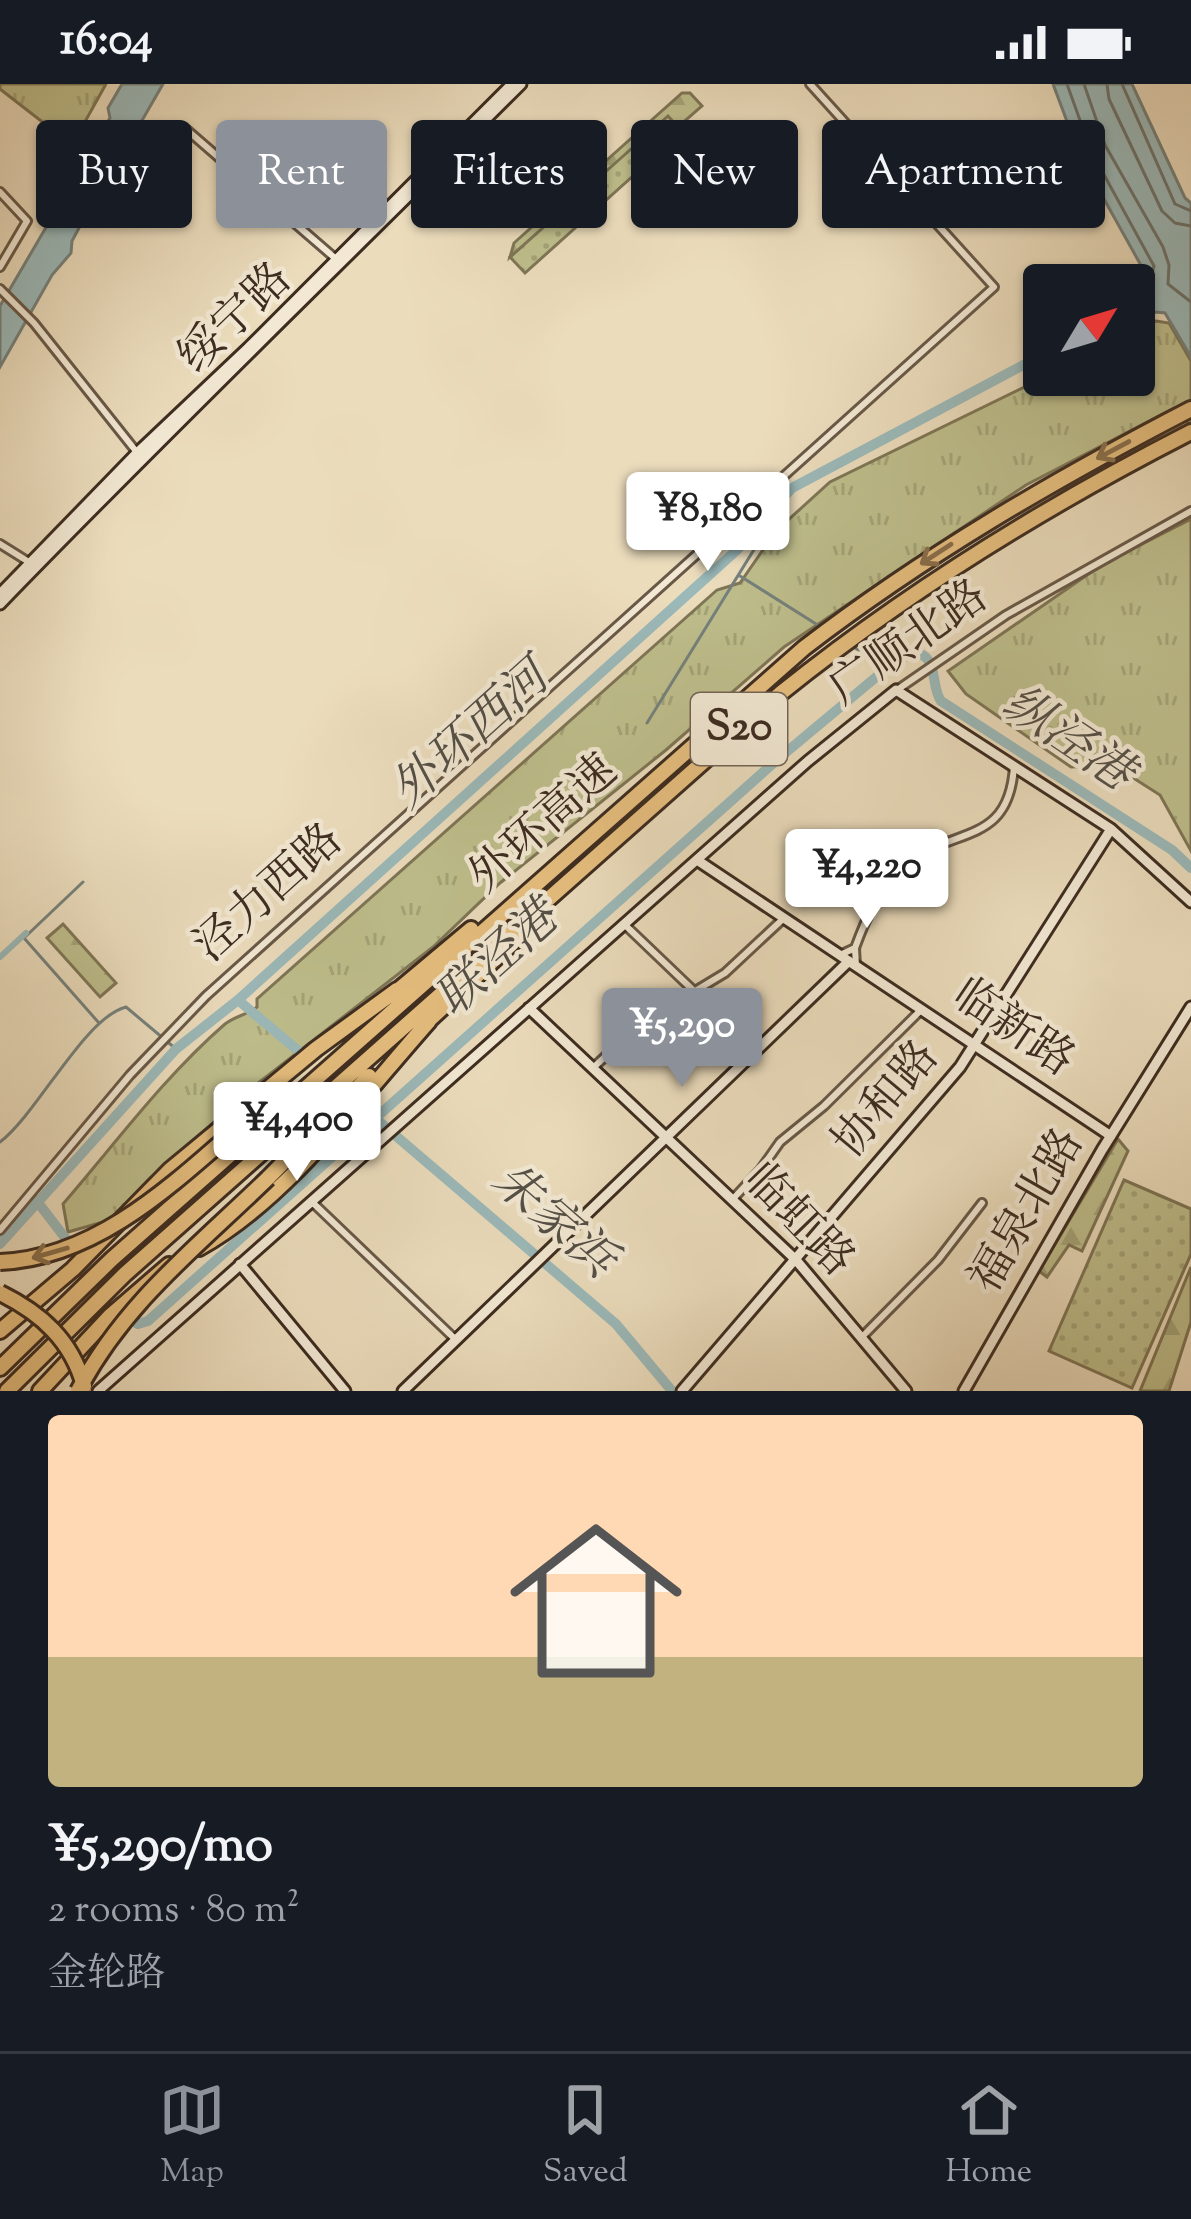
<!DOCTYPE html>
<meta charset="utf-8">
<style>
:root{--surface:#171b24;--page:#20242c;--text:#f1f3f6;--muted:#9ea1a6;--line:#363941;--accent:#8c9099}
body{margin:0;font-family:"Sorts Mill Goudy","Noto Serif SC",serif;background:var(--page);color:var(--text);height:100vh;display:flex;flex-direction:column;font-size:45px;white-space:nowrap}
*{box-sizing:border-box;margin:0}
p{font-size:39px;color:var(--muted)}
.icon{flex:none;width:66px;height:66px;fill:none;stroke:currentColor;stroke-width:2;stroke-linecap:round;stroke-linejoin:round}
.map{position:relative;height:1307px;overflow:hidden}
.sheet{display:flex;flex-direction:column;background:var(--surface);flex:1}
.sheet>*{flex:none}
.top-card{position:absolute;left:36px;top:36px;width:1119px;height:108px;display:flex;gap:24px}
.needle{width:78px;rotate:52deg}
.buttons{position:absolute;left:1023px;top:180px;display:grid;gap:24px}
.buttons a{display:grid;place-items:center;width:132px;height:132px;border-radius:12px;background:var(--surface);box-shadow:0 3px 9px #0004;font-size:60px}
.price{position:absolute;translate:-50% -102px;padding:0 27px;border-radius:12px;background:#fff;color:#222;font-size:39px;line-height:78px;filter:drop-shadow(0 3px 6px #0008)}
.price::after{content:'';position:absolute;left:50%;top:72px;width:36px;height:27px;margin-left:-18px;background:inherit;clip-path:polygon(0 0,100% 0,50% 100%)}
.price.current{background:var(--accent);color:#fff}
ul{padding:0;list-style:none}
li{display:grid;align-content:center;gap:24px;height:636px;padding:0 48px}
li span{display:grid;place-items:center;height:372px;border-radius:12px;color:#555}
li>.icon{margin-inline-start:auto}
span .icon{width:216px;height:216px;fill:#fffc;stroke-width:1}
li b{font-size:51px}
.chip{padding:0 42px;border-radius:12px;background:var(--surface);box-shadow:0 3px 9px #0004;font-size:42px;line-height:108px}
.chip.current{background:var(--accent);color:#fff}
.status{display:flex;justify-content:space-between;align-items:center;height:84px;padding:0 60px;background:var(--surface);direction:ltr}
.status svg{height:33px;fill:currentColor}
.dock{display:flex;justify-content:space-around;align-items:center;height:168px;border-top:3px solid var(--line);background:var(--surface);font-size:33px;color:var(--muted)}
.dock a{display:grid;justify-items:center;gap:6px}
.dock .current{color:var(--accent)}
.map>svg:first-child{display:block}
.grass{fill:url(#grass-dots);stroke:#7e7556;stroke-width:3}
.forest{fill:url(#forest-firs);stroke:#7e7556;stroke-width:3}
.park{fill:url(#park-tufts);stroke:#7e7556;stroke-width:3}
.water{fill:#9bb9b9;stroke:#75817c;stroke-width:3}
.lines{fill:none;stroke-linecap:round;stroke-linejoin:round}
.shore{stroke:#6c726c;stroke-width:3}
.stream{stroke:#75817c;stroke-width:3}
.canal{stroke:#9bb9b9;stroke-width:6}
.river{stroke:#9bb9b9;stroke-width:10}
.street-casing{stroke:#685847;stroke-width:12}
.secondary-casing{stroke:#3d2c20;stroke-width:15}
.highway-casing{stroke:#3d2c20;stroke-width:20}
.street{stroke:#f2e8d3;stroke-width:6}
.secondary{stroke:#f2e8d3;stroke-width:9}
.highway{stroke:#e6be7e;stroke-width:14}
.highway-bridge-casing{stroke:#3d2c20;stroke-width:20;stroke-linecap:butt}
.highway-bridge{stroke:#e6be7e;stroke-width:14}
.oneway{stroke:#896e4a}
.labels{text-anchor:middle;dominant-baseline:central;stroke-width:9;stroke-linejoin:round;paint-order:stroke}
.shield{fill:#f2e8d3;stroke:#736456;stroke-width:3}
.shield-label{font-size:42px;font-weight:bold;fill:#3d2c20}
.street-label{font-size:45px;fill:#3d2c20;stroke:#f2e8d3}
.water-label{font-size:48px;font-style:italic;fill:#544f46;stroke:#f2e8d3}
</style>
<div class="status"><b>16:04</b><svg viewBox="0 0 49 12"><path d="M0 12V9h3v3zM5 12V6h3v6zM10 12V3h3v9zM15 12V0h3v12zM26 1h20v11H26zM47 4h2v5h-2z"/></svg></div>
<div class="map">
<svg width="1191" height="1307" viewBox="0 0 1191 1307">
<defs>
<pattern id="grass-dots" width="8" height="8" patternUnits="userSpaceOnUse" patternTransform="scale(3)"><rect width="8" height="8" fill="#bebe8c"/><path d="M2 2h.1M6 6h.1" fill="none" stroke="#a4a378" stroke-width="1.8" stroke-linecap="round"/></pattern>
<pattern id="forest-firs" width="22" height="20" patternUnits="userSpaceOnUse" patternTransform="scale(3)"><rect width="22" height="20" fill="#bebe8c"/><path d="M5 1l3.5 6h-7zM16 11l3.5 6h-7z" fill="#a4a378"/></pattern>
<pattern id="park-tufts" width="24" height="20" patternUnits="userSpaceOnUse" patternTransform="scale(3)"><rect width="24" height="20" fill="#bebe8c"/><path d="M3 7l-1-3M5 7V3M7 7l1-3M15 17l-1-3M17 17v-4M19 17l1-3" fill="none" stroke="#a4a378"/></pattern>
</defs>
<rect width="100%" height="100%" fill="#ebdcbc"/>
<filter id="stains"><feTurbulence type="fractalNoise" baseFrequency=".00167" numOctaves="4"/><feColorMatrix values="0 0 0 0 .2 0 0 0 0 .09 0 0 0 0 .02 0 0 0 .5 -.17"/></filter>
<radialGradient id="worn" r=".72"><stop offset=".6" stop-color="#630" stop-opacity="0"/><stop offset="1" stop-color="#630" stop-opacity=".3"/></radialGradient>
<path class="grass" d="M 668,31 L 683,47 L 525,189 L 510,173 Z
M 1124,1096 L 1191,1125 L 1191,1170 L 1132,1304 L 1049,1267 Z"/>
<path class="forest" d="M 682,9 L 690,9 L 702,22 L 678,43 L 668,32 L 510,173 L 514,159 Z
M 63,840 L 116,899 L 100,913 L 47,854 Z
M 1118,1055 L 1128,1067 L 1082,1167 L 1069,1161 L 1047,1193 L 1039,1187 Z
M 1191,1183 L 1191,1238 L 1169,1307 L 1140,1307 Z"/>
<path class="park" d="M 0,0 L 106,0 L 72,61 L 0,5 Z
M 1156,237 L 1169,239 L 1191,277 L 1191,342 L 1174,324 L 1026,401 L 784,563 L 666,666 L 500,799 L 433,863 L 257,1000 L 148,1096 L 110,1136 L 68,1148 L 63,1120 C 115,1060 165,992 225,940 C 235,932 247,931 257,923 L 257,915 L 717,506 L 740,499 L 776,447 L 830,398 L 1049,291 L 1134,291 L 1134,248 Z
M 1191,435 L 1191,767 L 1160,711 L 1113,681 L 1071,683 L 966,610 L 948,587 L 1103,480 Z"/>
<path class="water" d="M 122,0 L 163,0 L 140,40 L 132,45 L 72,157 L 71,169 L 52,191 L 0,283 L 0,222 L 110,34 L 108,24 Z
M 1053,0 L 1132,0 L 1185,114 L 1191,119 L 1191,273 L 1165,229 L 1156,228 L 1134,239 L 1134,201 L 1130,201 L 1143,185 L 1080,72 Z"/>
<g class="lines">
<path class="shore" d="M 1067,0 L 1091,67 L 1154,182 L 1149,201 L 1134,212
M 1084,0 L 1105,61 L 1163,163 L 1169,181 L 1168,200 L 1191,218
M 1107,0 L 1109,15 L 1162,127 L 1175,139 L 1191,142
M 1122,0 L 1175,120 L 1191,127"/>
<path class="stream" d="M 740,492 L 824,545
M 852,562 L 887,584
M 647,639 L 792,404
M 83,798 L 24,854 L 99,939
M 0,1058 C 38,1029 84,934 126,923 L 176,965"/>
<path class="canal" d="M 0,873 L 26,849"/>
<path class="river" d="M 238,916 L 302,970
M 375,1034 L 616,1240 L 672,1307
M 36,1116 L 127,1234 L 138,1240 L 148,1237 L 778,675 L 887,584 L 912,568 C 941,571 929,600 941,617 L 1172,766 L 1191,784
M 0,1160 L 176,965 L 238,916 L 738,465 L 792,404 L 1044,270"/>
<defs>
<path id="street" d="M 187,46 L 336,175
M 0,108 L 27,137 L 0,183
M 0,205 L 34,239 L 139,371
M 0,460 L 32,480
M 897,606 L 1006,531 L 1191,427
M 624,840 L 695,908
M 855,864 C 866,834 879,804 903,783 C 951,741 1009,764 1014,682
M 840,871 L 855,864 L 856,882
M 594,983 L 639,941 L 725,889 L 784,834
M 732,1116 L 761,1085 L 780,1058 L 824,1022 L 921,926
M 311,1117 L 456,1256
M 0,1146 L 130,991 L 206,912 L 994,203 L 810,0
M 861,1254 L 938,1176 L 982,1119"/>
<path id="secondary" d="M 0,510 L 137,369 L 248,264 L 512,0
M 0,520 C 170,344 347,174 521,0
M 697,776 L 1111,1052
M 529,924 L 796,1176 L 906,1307
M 240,1180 L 345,1307
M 98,1307 L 808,677 L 896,606 L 1111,745 L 1191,818
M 403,1307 L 849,877
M 682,1307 L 960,983 L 1111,745
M 964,1307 L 1102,1066 L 1191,923"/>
<path id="highway" d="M 391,912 L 471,845
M 425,940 L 527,845
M 268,1094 L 369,992
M 199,1164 C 285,1117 363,1011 429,937
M 0,1247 L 73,1185 L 170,1086 L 316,965 L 397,906
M 0,1284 L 112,1175 L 804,564 C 925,471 1056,395 1191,325
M 7,1307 L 125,1190 L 781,609 C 908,507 1046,422 1191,348
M 40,1307 L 110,1232 L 169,1181"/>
</defs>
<use href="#street" class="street-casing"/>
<use href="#secondary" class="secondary-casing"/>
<use href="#highway" class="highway-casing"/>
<use href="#street" class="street"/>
<use href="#secondary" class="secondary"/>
<use href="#highway" class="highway"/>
<defs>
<path id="highway-bridge" d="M 0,1178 C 100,1174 178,1095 249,1034
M 0,1209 C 41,1229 72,1257 84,1302
M 78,1307 C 124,1219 198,1162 268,1094"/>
</defs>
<use href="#highway-bridge" class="highway-bridge-casing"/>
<use href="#highway-bridge" class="highway-bridge"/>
</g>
<defs><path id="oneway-shaft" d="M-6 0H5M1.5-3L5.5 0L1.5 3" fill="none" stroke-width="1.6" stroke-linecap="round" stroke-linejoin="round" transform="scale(3)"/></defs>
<g class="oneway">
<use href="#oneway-shaft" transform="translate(1113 366) rotate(152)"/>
<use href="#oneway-shaft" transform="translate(936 470) rotate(147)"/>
<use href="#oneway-shaft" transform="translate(50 1169) rotate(164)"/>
</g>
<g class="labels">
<rect class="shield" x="691" y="609" width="96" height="72" rx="9"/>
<g class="shield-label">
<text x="739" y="645">S20</text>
</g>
<g class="street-label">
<text transform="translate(237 236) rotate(-44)">绥宁路</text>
<text transform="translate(910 561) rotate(-35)">广顺北路</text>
<text transform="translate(545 742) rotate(-42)">外环高速</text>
<text transform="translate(270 811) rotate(-42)">泾力西路</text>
<text transform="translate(1012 946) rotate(34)">临新路</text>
<text transform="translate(888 1017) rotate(-50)">协和路</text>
<text transform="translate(1029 1128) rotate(-60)">福泉北路</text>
<text transform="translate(797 1138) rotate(46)">临虹路</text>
</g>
<g class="water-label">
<text transform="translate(472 653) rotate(-42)">外环西河</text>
<text transform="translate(1066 657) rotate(34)">纵泾港</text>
<text transform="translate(499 877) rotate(-42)">联泾港</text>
<text transform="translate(552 1138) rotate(41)">朱家浜</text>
</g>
</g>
<rect width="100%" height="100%" filter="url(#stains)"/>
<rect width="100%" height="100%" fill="url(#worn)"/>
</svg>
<div class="buttons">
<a><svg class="needle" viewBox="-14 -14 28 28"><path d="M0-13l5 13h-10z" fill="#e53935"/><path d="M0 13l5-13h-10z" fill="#9ea1a6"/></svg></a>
</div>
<b class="price" style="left:708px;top:490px">¥8,180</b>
<b class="price" style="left:867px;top:847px">¥4,220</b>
<b class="price current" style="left:682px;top:1006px">¥5,290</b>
<b class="price" style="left:297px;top:1100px">¥4,400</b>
<div class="top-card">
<a class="chip">Buy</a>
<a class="chip current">Rent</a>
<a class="chip">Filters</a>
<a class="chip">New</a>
<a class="chip">Apartment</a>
</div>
</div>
<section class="sheet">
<ul>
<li><span style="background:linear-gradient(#ffd9b3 65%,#c2b280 0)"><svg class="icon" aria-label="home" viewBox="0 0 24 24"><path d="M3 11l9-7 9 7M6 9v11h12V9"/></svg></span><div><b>¥5,290/mo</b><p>2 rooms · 80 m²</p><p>金轮路</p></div></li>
</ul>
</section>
<nav class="dock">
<a class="current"><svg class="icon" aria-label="map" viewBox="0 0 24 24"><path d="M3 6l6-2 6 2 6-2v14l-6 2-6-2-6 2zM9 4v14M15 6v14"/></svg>Map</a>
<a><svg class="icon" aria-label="saved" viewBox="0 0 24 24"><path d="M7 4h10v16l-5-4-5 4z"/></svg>Saved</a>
<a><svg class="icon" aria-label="home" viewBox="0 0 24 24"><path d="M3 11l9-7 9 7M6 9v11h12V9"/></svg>Home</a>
</nav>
